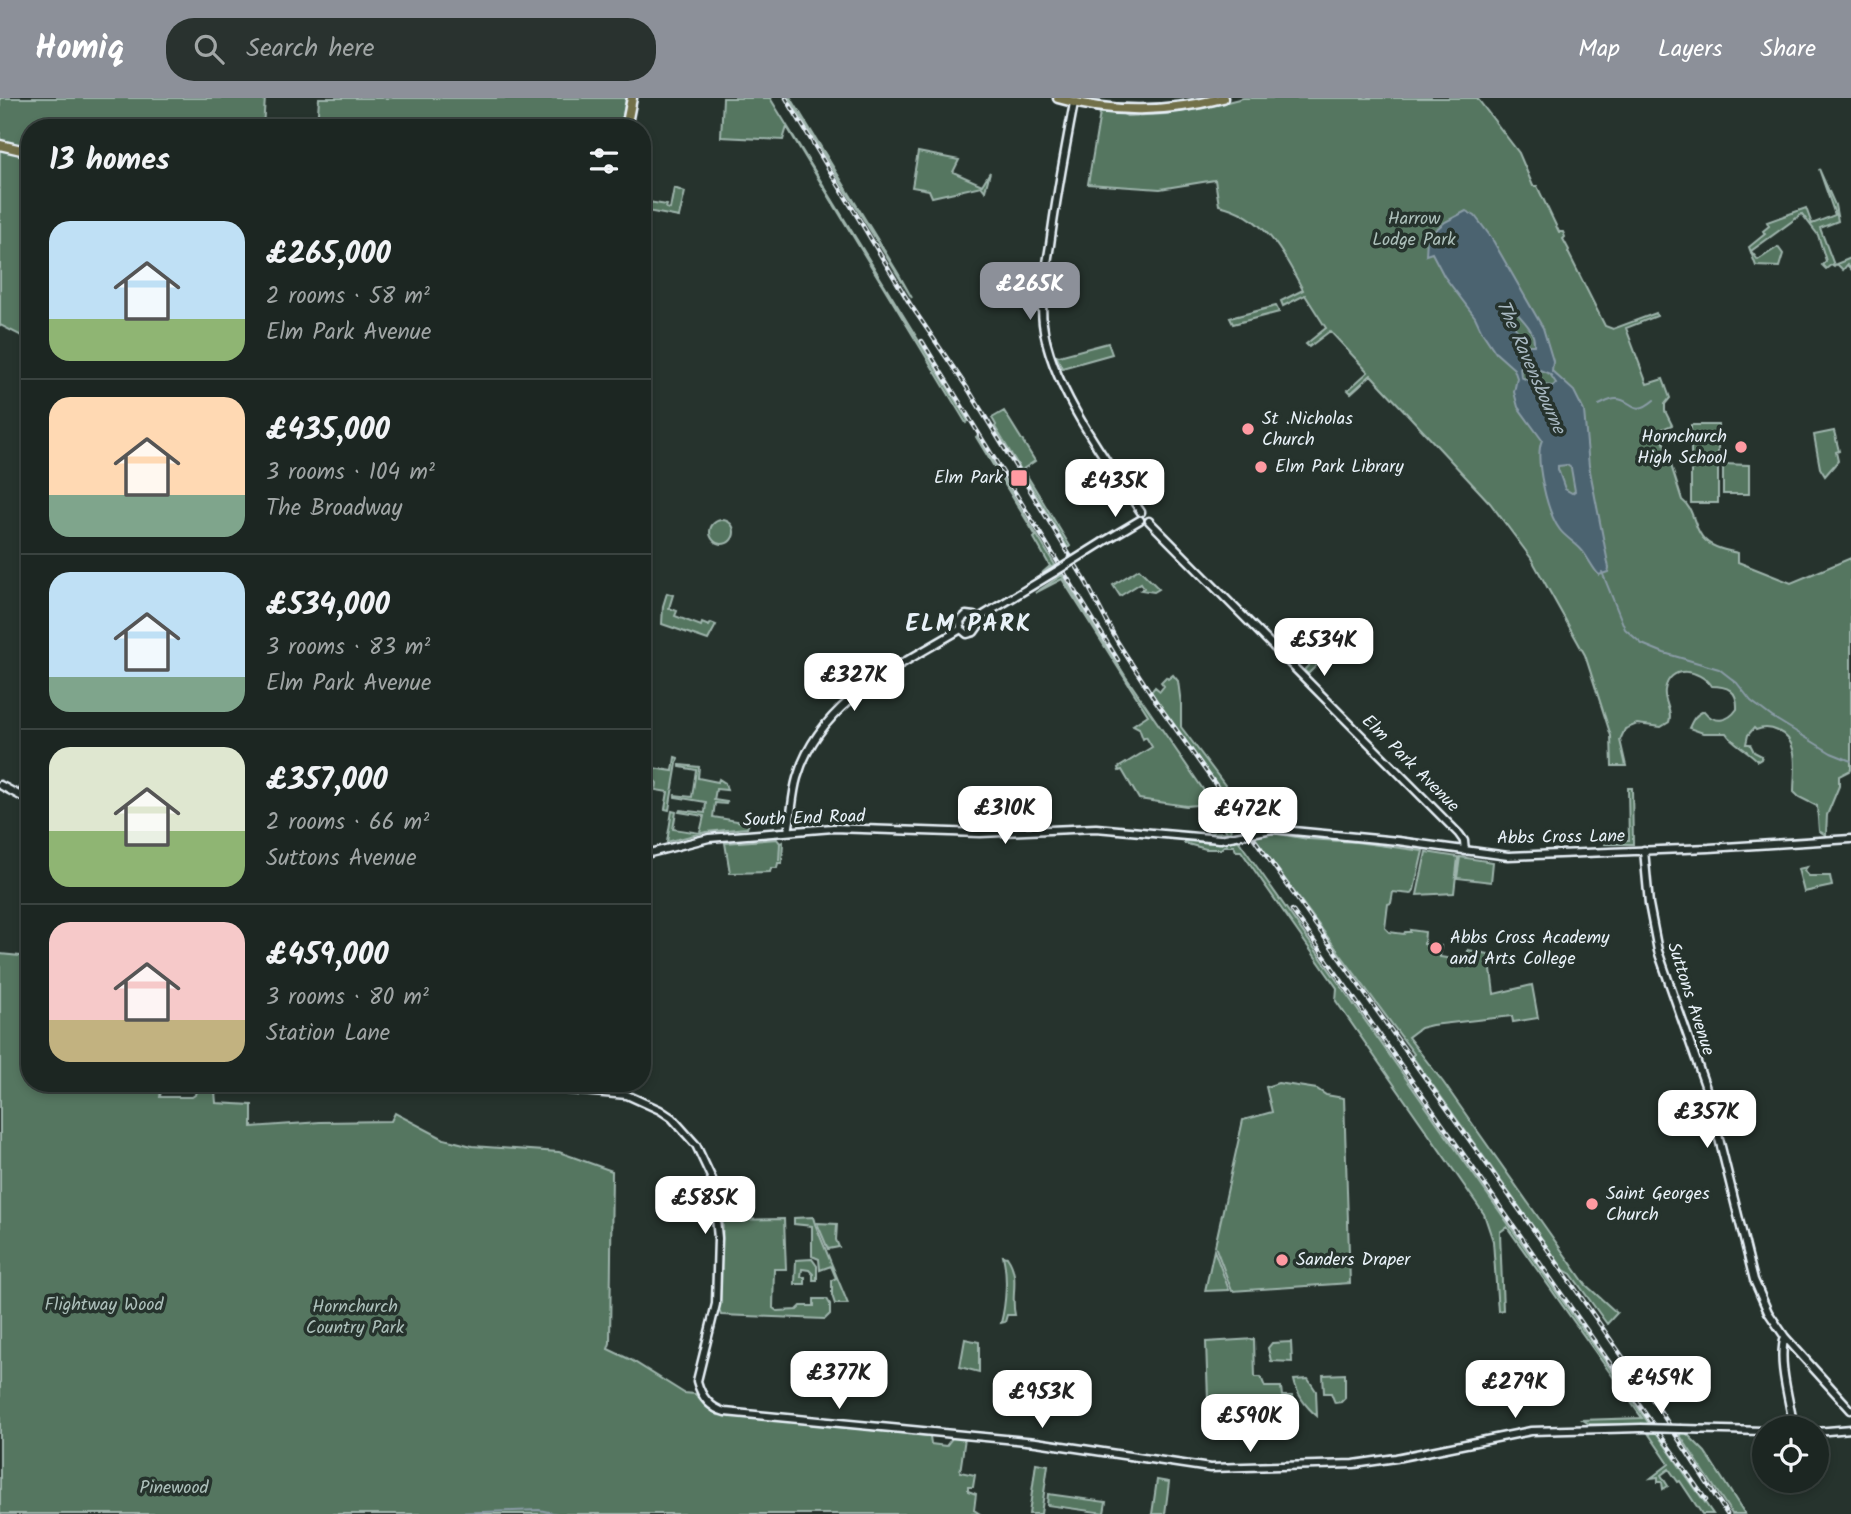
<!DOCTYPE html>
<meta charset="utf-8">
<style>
:root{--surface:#1c2622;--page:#29322f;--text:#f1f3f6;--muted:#a0a5a5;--line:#3a4340;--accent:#8c9099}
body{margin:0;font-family:Kalam,sans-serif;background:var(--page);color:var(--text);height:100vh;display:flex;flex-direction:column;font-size:26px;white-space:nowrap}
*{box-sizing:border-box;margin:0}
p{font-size:23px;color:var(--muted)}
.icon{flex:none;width:38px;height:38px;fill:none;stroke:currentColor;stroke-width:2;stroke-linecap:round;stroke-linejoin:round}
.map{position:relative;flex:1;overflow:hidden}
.details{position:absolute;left:21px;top:21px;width:630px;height:973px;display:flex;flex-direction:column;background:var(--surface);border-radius:28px;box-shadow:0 4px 10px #0003,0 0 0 2px var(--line)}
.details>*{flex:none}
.tools{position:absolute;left:1752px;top:1318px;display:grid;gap:14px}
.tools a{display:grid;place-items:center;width:77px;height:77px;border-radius:50%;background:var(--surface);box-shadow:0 4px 10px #0003,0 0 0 2px var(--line);font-size:35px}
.price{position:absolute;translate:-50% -60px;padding:0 16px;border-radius:14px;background:#fff;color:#222;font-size:23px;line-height:46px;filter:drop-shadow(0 2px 4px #0008)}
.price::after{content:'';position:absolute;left:50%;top:42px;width:21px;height:16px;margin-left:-10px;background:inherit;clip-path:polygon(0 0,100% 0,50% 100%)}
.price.active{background:var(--accent);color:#fff}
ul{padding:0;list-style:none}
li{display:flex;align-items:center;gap:21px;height:175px;padding:0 28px}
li+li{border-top:2px solid var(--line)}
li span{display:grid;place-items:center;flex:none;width:196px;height:140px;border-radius:21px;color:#555}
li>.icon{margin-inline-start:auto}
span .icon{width:84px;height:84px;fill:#fffc;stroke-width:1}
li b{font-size:30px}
h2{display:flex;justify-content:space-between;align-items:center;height:84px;padding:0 28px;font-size:30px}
header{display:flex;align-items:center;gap:42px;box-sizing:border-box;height:98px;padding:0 35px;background:var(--accent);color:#fff}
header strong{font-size:33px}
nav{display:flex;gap:38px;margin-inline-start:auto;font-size:24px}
.search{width:490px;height:63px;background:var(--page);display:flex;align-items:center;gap:18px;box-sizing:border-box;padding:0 24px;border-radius:28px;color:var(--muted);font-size:26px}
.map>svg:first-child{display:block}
.green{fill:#547660;stroke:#9eb4ac;stroke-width:2}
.water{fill:#4b6470;stroke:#8a9ca6;stroke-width:2;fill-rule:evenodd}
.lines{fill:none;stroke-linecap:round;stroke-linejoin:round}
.stream{stroke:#8a9ca6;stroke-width:2}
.minor-casing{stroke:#e8f1f8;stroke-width:11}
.major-casing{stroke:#e8f1f8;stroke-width:13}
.minor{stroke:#26332d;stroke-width:6}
.major{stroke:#726f4a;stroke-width:8}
.rail-casing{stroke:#e8f1f8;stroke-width:4.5}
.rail{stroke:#26332d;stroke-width:2;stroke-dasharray:5;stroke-linecap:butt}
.minor-bridge-casing{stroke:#e8f1f8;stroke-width:11;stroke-linecap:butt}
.minor-bridge{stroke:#26332d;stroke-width:6}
.poi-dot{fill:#ff9aa2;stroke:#26332d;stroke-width:2.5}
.labels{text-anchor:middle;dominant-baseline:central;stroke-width:7;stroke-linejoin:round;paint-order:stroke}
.park-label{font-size:18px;fill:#adc0bb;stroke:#26332d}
.poi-label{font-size:18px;fill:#e8f1f8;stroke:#26332d;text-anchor:start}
.street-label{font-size:18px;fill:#e8f1f8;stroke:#26332d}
.water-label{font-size:19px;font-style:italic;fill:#a9b9c2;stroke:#26332d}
.district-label{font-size:24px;font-weight:bold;letter-spacing:2px;fill:#e8f1f8;stroke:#26332d}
</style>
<header>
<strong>Homiq</strong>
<div class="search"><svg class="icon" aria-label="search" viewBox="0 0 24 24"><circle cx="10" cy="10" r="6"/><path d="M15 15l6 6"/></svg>Search here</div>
<nav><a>Map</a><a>Layers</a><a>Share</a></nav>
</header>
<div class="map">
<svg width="1851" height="1416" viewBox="0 0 1851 1416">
<rect width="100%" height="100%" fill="#26332d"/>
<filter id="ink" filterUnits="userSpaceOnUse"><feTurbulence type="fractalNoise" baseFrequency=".0143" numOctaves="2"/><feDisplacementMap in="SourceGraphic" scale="14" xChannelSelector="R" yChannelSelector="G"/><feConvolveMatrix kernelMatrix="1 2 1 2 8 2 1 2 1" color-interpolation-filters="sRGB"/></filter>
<g filter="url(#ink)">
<path class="green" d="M 0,0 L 265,0 L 263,30 L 30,30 L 30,51 L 0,44 Z
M 319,0 L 626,0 L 621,30 L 317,30 Z
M 723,0 L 770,0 L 968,323 L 966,325 L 787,29 L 783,42 L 721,39 Z
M 789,0 L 791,0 L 898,175 L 912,200 Z
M 1243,0 L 1477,0 L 1519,55 L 1533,88 L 1537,88 L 1559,134 L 1563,134 L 1565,139 L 1563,141 L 1569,152 L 1568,154 L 1605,228 L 1613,231 L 1656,215 L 1657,218 L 1626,230 L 1647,286 L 1663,281 L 1670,300 L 1665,306 L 1665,313 L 1672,327 L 1660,332 L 1682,402 C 1695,411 1693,431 1705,442 C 1713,450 1728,453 1738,455 L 1738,464 L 1791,485 L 1851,460 L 1851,672 L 1839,678 L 1839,688 L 1827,717 L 1826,737 L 1819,733 L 1817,708 L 1799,699 L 1794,694 C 1794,674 1801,643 1778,633 C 1770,629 1764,629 1756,632 L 1754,630 L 1748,637 L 1746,646 L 1750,646 L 1754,654 L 1762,658 L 1761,661 L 1758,663 C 1748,652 1732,645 1726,635 L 1703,635 L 1689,630 C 1693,621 1695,617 1704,613 C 1714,626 1728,624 1737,611 C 1738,592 1727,588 1711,588 C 1700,571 1669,566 1665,592 C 1663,603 1673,613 1669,624 L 1661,629 L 1637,626 L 1625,631 L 1620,642 L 1626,668 L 1612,668 L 1611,638 L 1585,557 L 1531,460 L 1490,405 L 1371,277 L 1351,295 L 1348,292 L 1368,274 L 1330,233 L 1309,249 L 1306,246 L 1326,230 L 1305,197 L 1283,208 L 1281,203 L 1303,192 C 1283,154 1264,117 1219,107 L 1215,82 L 1160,91 L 1088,86 L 1100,15 L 1119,14 L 1127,18 L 1166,16 L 1199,11 Z
M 0,51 L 30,58 L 30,246 L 22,238 L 0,227 Z
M 918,54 L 959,62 L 953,74 L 982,87 L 990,74 L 985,93 L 981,88 L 932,99 L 929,92 L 912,89 Z
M 1819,71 L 1835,107 L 1838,123 L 1820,130 L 1834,167 L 1851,160 L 1851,171 L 1847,167 L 1843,172 L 1837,166 L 1834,169 L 1831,167 L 1826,171 L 1822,167 L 1826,163 L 1818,137 L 1802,116 L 1751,153 L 1758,162 L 1778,149 L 1783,156 L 1779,169 L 1756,168 L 1749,149 L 1765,136 L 1763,133 L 1769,128 L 1767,124 L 1806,110 L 1812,126 L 1835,117 Z
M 674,90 L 685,94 L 679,119 L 642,112 L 642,103 L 667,107 L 666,110 L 670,111 Z
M 1276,208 L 1279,214 L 1233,226 L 1230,220 Z
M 1108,245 L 1112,256 L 1062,270 L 1056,257 L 1059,258 Z
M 1004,313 L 1035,363 L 1023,371 L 1070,448 L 1068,450 L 995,329 L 996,327 L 992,320 Z
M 1691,327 L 1718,327 L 1718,405 L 1691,405 Z
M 1834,333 L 1839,353 L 1836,354 L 1838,363 L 1825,378 L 1820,370 L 1814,337 Z
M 977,338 L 1055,467 L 1042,475 L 1050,468 L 1034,440 L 1036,438 L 976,339 Z
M 1723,366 L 1749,367 L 1749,396 L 1723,396 Z
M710 434a12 12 0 1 1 24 0a12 12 0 1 1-24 0Z
M 1139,471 L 1159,491 L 1154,494 L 1141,492 L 1144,490 L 1141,485 L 1120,498 L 1113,487 Z
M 1062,477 L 1126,579 L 1233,735 L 1220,738 L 1188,736 L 1227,734 L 1208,706 L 1186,708 L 1139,701 L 1122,672 L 1119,673 L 1118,670 L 1152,649 L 1146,639 L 1143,641 L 1139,630 L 1133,627 L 1148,617 L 1062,481 L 1035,495 Z
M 667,495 L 673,497 L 669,510 L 677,513 L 675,518 L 701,528 L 702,525 L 709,528 L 711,525 L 716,527 L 708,542 L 662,526 L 663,508 Z
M 1344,532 L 1348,536 L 1308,576 L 1304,572 Z
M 1173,577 L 1178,583 L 1181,606 L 1181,629 L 1240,707 L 1274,705 L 1273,727 L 1249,731 L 1151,594 L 1155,589 L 1160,593 L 1164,588 L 1161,584 L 1166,579 L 1168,581 Z
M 675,659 L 678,660 L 669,712 L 665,711 L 668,694 L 656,692 L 657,685 L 651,679 L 652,670 L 673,673 Z
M 680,667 L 699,669 L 698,680 L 718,684 L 719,681 L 725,685 L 727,692 L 716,691 L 714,702 L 727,704 L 726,706 L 715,705 L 713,719 L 749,725 L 747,730 L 706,734 L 667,744 L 672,713 L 676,714 L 673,731 L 700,735 L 704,718 L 679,714 L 680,712 L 705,715 L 706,704 L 675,699 L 675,697 L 692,699 L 696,672 L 680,669 Z
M 1628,690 L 1632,690 L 1633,746 L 1605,746 L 1605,743 L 1629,742 Z
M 1273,735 L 1308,741 L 1356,744 L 1423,753 L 1414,792 L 1411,796 L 1393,794 L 1391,805 L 1388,806 L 1385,830 L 1389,834 L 1404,836 L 1405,834 L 1410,834 L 1410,832 L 1425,834 L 1424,846 L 1441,848 L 1440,859 L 1466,863 L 1468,852 L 1489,856 L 1494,896 L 1532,887 L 1538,920 L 1513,924 L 1512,918 L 1432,927 L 1420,930 L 1408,939 L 1443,984 L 1586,1187 L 1617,1215 L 1607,1226 L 1571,1176 L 1564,1172 L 1412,958 L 1414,956 L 1253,738 Z
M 777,741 L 780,745 L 779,763 L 780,745 L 783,744 L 782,765 L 778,765 L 777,770 L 771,770 L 770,774 L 730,775 L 725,745 Z
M 1238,742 L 1650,1327 L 1589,1326 L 1583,1322 L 1642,1320 L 1507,1129 L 1500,1134 L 1503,1212 L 1498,1213 L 1493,1143 L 1484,1116 L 1336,903 L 1337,890 L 1241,753 L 1236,753 L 1234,748 L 1224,748 L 1221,751 L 1206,751 L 1184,745 L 1185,743 L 1213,745 Z
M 1426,754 L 1458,759 L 1454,795 L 1417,797 Z
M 1460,759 L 1493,764 L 1491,784 L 1457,780 Z
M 1807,769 L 1804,773 L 1809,778 L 1830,778 L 1832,788 L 1804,794 L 1798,771 Z
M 0,856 L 30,859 L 30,985 L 162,985 L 160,999 L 192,999 L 195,997 L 196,993 L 215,993 L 216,1005 L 252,1007 L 252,1029 L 320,1024 L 391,1023 L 395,1015 L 444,1041 L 472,1048 L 559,1054 L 612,1073 L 610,1245 L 608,1251 L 631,1262 L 684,1295 L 695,1296 L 705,1308 L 718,1317 L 930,1338 L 931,1346 L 946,1348 L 953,1339 L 965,1340 L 960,1374 L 975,1377 L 973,1389 L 968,1389 L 968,1393 L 976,1396 L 974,1412 L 980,1416 L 0,1416 Z
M 1278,985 L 1317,991 L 1326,997 L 1344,1000 L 1350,1185 L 1232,1193 L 1215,1148 L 1243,1022 L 1272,1014 L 1266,989 Z
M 813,1119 L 815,1126 L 848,1206 L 835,1206 L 832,1197 L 832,1182 L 836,1180 L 831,1168 L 820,1172 L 819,1161 L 812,1158 L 812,1128 L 794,1126 L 794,1120 Z
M 784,1121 L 786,1171 L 774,1171 L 773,1210 L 777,1213 L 797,1212 L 801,1208 L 814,1208 L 814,1201 L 827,1201 L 830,1206 L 830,1216 L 825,1221 L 721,1217 L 719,1212 L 723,1122 Z
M 817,1125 L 837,1126 L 836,1142 L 839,1149 L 828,1151 Z
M 1214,1152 L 1229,1192 L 1205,1193 Z
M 1003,1158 L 1007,1159 C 1021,1179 1010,1196 1015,1217 L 1007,1217 L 1005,1224 L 1001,1225 C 1006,1205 1008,1178 1003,1158 Z
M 812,1161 L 817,1168 L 817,1182 L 813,1182 L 813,1176 L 809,1172 L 802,1171 L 801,1179 L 805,1179 L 805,1186 L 795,1186 L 796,1162 Z
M 965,1241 L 979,1244 L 979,1274 L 960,1269 Z
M 1254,1241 L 1255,1279 L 1261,1279 L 1265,1289 L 1281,1289 L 1282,1298 L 1292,1298 L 1293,1317 L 1280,1317 L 1280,1323 L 1266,1323 L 1257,1328 L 1209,1330 L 1206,1244 Z
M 1291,1244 L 1292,1264 L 1271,1263 L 1268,1250 L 1272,1245 Z
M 1345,1276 L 1345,1300 L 1341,1304 L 1335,1305 L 1331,1295 L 1324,1295 L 1323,1277 Z
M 1308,1281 L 1316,1293 L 1317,1318 C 1305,1308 1297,1297 1294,1282 Z
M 1646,1332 L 1655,1333 L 1713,1416 L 1702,1416 L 1680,1383 L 1678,1384 L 1669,1371 L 1661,1377 L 1668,1388 L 1663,1391 L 1662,1384 L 1658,1384 L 1658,1379 L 1651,1380 L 1669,1366 Z
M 1677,1333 L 1684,1333 L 1705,1354 L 1745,1416 L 1732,1416 Z
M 1036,1365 L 1048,1367 L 1041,1416 L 1029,1416 Z
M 1157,1382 L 1169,1384 L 1165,1416 L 1152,1416 Z
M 1048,1396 L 1106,1404 L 1104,1415 L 1047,1407 Z"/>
<path class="water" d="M 1466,113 L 1475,118 L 1491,139 L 1543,230 L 1553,263 L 1552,273 L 1574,293 L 1584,313 L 1589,368 L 1609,470 L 1608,474 L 1599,477 C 1594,472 1589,462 1584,455 C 1578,446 1567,441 1560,432 C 1547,415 1534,360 1542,342 L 1518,309 L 1514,294 L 1517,280 L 1514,271 L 1496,255 L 1482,234 L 1475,219 L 1444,178 L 1432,155 L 1426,157 L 1427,139 L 1445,124 ZM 1514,215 L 1517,215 C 1525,225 1535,233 1534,247 L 1528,247 L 1511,224 ZM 1527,267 L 1550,276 L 1556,285 L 1553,288 C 1541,288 1532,284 1521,279 L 1520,267 ZM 1567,367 L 1571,370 L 1575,393 L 1572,395 L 1565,391 L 1558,371 L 1558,368 Z"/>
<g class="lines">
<path class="stream" d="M 1599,307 C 1604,305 1610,301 1616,301 C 1633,301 1633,320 1654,302
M 1602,474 L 1625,531 L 1642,546 L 1664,555 L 1719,571 L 1737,585 L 1751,603 L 1772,619 L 1831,655 L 1851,663
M 426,1416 L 539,1412 L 558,1416"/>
<defs>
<path id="minor" d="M 1074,5 C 1065,52 1056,99 1050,147 C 1046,172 1040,200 1043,226 C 1050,287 1107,364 1141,414
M 1149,423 L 1459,736 L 1464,743 L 1465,753
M 1103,444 L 1140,422
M 977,521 L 1055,474
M 961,531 L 967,536 L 974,534 L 979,527 L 977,521
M 961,531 L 960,523 L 966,517 L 974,518 L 977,521
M 0,687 L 30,703
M 21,697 L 30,680
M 1272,731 L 1398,743 L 1508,758 L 1709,750 L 1851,741
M 788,733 C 792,716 792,697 797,680 C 819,603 898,569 961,531
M 1644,752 L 1649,806 L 1658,853 L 1708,996 L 1754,1182 L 1768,1214 L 1785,1239 L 1851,1312
M 642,757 L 709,740 L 833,730 L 980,735 L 1096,730 L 1220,741
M 493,985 L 627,997 L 660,1012 L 672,1020 L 696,1047 L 712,1081 L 718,1140 L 716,1206 L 697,1283 C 701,1298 710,1310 725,1314 L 1036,1344 L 1210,1370 L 1354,1366 L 1396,1360 L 1531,1333 L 1641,1330
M 1785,1239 C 1777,1262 1790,1305 1794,1330
M 1681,1331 L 1764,1333
M 1816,1334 L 1851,1331"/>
<path id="major" d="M 1058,0 C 1111,16 1170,14 1223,0
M 626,30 L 632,0
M 0,47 L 30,54"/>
</defs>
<use href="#minor" class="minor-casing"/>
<use href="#major" class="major-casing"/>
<use href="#minor" class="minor"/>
<use href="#major" class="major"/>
<defs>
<path id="rail" d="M 786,0 L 910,206 L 970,294 L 1044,415 L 1086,484 L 1117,543 L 1155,602 L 1548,1152 L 1657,1308 L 1727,1416
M 922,243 L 1118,562
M 1292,812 L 1706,1402"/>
</defs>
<use href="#rail" class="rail-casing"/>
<use href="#rail" class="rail"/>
<defs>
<path id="minor-bridge" d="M 1055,474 L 1103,444
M 1220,741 L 1272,731
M 1641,1330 L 1681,1331"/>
</defs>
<use href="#minor-bridge" class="minor-bridge-casing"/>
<use href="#minor-bridge" class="minor-bridge"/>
</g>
</g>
<g class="poi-dot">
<circle cx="1248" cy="331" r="7"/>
<circle cx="1741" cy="349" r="7"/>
<circle cx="1261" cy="369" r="7"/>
<rect x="1010" y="371" width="18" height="18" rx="3.5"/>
<circle cx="1436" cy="850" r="7"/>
<circle cx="1592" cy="1106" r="7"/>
<circle cx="1282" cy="1162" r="7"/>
</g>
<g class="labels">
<g class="park-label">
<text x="1414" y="121">Harrow<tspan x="1414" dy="21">Lodge Park</tspan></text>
<text x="104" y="1207">Flightway Wood</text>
<text x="355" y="1209">Hornchurch<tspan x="355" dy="21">Country Park</tspan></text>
<text x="174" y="1390">Pinewood</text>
</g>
<g class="poi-label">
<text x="1262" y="321">St .Nicholas<tspan x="1262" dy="21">Church</tspan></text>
<text x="1727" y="339" text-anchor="end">Hornchurch<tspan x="1727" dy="21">High School</tspan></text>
<text x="1275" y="369">Elm Park Library</text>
<text x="1003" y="380" text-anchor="end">Elm Park</text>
<text x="1450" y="840">Abbs Cross Academy<tspan x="1450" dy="21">and Arts College</tspan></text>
<text x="1606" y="1096">Saint Georges<tspan x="1606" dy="21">Church</tspan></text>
<text x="1296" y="1162">Sanders Draper</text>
</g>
<g class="street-label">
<text transform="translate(1410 666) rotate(45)">Elm Park Avenue</text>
<text transform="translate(804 721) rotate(-2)">South End Road</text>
<text transform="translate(1561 740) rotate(-1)">Abbs Cross Lane</text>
<text transform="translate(1690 901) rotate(72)">Suttons Avenue</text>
</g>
<g class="water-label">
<text transform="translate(1530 269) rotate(66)">The Ravensbourne</text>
</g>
<g class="district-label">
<text x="969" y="526">ELM PARK</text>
</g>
</g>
</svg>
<div class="tools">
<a><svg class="icon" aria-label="locate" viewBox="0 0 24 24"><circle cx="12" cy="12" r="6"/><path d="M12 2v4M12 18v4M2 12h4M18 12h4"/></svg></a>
</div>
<b class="price active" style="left:1030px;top:224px">£265K</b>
<b class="price" style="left:1115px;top:421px">£435K</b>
<b class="price" style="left:1324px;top:580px">£534K</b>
<b class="price" style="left:854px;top:615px">£327K</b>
<b class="price" style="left:1005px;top:748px">£310K</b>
<b class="price" style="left:1248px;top:749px">£472K</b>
<b class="price" style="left:1707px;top:1052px">£357K</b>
<b class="price" style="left:705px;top:1138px">£585K</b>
<b class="price" style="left:839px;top:1313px">£377K</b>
<b class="price" style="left:1661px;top:1318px">£459K</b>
<b class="price" style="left:1515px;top:1322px">£279K</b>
<b class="price" style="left:1042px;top:1332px">£953K</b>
<b class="price" style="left:1250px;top:1356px">£590K</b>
<section class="details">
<h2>13 homes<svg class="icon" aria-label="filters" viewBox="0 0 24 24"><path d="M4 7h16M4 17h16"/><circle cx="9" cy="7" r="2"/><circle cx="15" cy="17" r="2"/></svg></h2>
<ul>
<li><span style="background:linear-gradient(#bfe0f5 70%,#8fb573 0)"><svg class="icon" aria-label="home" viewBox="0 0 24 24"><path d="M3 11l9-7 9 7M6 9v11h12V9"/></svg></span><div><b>£265,000</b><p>2 rooms · 58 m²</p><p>Elm Park Avenue</p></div></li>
<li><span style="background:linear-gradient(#ffd9b3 70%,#7fa58c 0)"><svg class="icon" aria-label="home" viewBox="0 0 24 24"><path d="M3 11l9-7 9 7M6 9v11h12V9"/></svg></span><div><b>£435,000</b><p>3 rooms · 104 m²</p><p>The Broadway</p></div></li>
<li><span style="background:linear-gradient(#bfe0f5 75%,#7fa58c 0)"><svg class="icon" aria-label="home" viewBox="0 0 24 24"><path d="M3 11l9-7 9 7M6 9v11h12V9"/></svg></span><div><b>£534,000</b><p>3 rooms · 83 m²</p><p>Elm Park Avenue</p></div></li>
<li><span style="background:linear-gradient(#dfe7d0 60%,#8fb573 0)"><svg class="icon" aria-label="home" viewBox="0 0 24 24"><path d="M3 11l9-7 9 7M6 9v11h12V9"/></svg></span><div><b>£357,000</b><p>2 rooms · 66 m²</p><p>Suttons Avenue</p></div></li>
<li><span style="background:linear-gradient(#f6c9c9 70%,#c2b280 0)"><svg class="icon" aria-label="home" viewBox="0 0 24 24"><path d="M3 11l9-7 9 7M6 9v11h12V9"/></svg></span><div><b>£459,000</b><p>3 rooms · 80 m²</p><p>Station Lane</p></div></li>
</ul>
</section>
</div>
